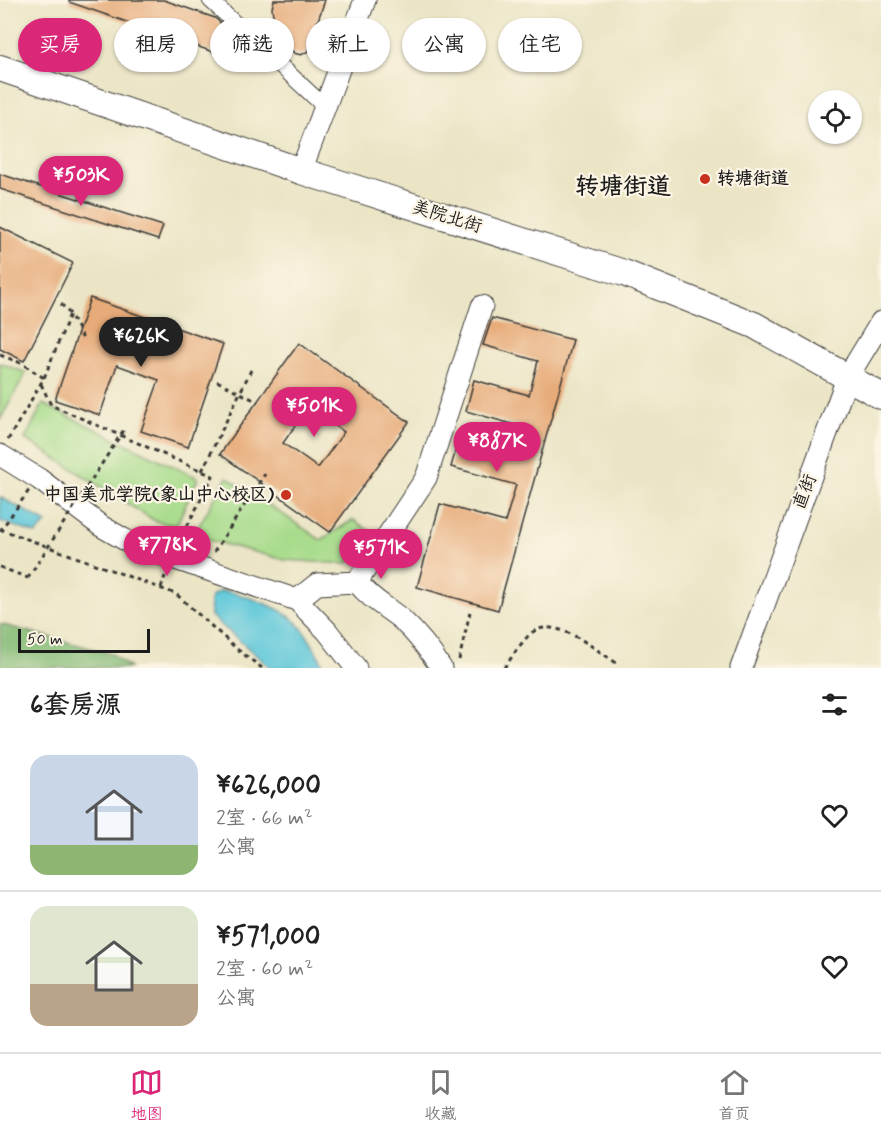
<!DOCTYPE html>
<html lang="zh">
<meta charset="utf-8">
<style>
:root{--surface:#fff;--page:#f6f6f6;--text:#222;--muted:#767676;--line:#e0e0e0;--accent:#db2777}
body{margin:0;font-family:Mynerve,"LXGW WenKai TC",sans-serif;background:var(--page);color:var(--text);height:100vh;display:flex;flex-direction:column;font-size:22px;white-space:nowrap}
*{box-sizing:border-box;margin:0}
p{font-size:20px;color:var(--muted)}
.icon{flex:none;width:33px;height:33px;fill:none;stroke:currentColor;stroke-width:2;stroke-linecap:round;stroke-linejoin:round}
.map{position:relative;height:668px;overflow:hidden}
.panel{display:flex;flex-direction:column;background:var(--surface);flex:1}
.panel>*{flex:none}
.hud{position:absolute;left:18px;top:18px;width:846px;height:54px;display:flex;gap:12px}
.fabs{position:absolute;left:808px;top:90px;display:grid;gap:12px}
.fabs a{display:grid;place-items:center;width:54px;height:54px;border-radius:50%;background:var(--surface);box-shadow:0 2px 4px #0004;font-size:30px}
.scale{position:absolute;left:18px;bottom:15px;width:132px;box-sizing:border-box;padding-left:6px;border:3px solid #1c1c1c;border-top:0;font-size:16px;line-height:21px;white-space:nowrap;color:#1c1c1c;-webkit-text-stroke:4px #fcf5e5;paint-order:stroke}
.price{position:absolute;translate:-50% -51px;padding:0 14px;border-radius:21px;background:var(--accent);color:#fff;font-size:20px;line-height:39px;filter:drop-shadow(0 2px 3px #0008)}
.price::after{content:'';position:absolute;left:50%;top:36px;width:18px;height:14px;margin-left:-9px;background:inherit;clip-path:polygon(0 0,100% 0,50% 100%)}
.price.selected{background:#222;color:#fff}
ul{padding:0;list-style:none}
li{display:flex;align-items:center;gap:18px;height:150px;padding:0 30px}
li+li{border-top:2px solid var(--line)}
li span{display:grid;place-items:center;flex:none;width:168px;height:120px;border-radius:18px;color:#555}
li>.icon{margin-inline-start:auto}
span .icon{width:72px;height:72px;fill:#fffc;stroke-width:1}
li b{font-size:26px}
h2{display:flex;justify-content:space-between;align-items:center;height:72px;padding:0 30px;font-size:26px}
.chip{padding:0 21px;border-radius:27px;background:var(--surface);box-shadow:0 2px 4px #0004;font-size:21px;line-height:54px}
.chip.selected{background:var(--accent);color:#fff}
.tabs{display:flex;justify-content:space-around;align-items:center;height:84px;border-top:2px solid var(--line);background:var(--surface);font-size:16px;color:var(--muted)}
.tabs a{display:grid;justify-items:center;gap:3px}
.tabs .selected{color:var(--accent)}
.map>svg:first-child{display:block}
.green{fill:#a8dc8c;stroke:#627c54;stroke-width:1.5}
.forest{fill:#86bc78;stroke:#516c4a;stroke-width:1.5}
.water{fill:#5fc8da;stroke:#3e727b;stroke-width:1.5}
.building{fill:#e7ab79;fill-rule:evenodd}
.lines{fill:none;stroke-linecap:round;stroke-linejoin:round}
.pedestrian-casing{stroke:#3b3a36;stroke-width:17}
.minor-casing{stroke:#3b3a36;stroke-width:23}
.tertiary-casing{stroke:#3b3a36;stroke-width:28}
.path{stroke:#3b3a36;stroke-width:3;stroke-dasharray:4.5 4.5;stroke-linecap:butt}
.pedestrian{stroke:#fff;stroke-width:15}
.minor{stroke:#fff;stroke-width:21}
.tertiary{stroke:#fff;stroke-width:26}
.path-bridge{stroke:#3b3a36;stroke-width:3;stroke-dasharray:4.5 4.5;stroke-linecap:butt}
.poi-dot{fill:#c8321e;stroke:#fcf5e5;stroke-width:2}
.labels{text-anchor:middle;dominant-baseline:central;stroke-width:4.5;stroke-linejoin:round;paint-order:stroke}
.poi-label{font-size:18px;font-weight:bold;fill:#1c1c1c;stroke:#fcf5e5;text-anchor:start}
.street-label{font-size:18px;fill:#1c1c1c;stroke:#fcf5e5}
.district-label{font-size:24px;font-weight:bold;fill:#1c1c1c;stroke:#fcf5e5}
</style>
<div class="map">
<svg width="881" height="668" viewBox="0 0 881 668">
<rect width="100%" height="100%" fill="#fcf5e5"/>
<filter id="ink" filterUnits="userSpaceOnUse"><feTurbulence type="fractalNoise" baseFrequency=".0167" numOctaves="2"/><feDisplacementMap in="SourceGraphic" scale="12" xChannelSelector="R" yChannelSelector="G"/><feConvolveMatrix kernelMatrix="1 2 1 2 8 2 1 2 1" color-interpolation-filters="sRGB"/></filter>
<filter id="wash" filterUnits="userSpaceOnUse"><feTurbulence type="fractalNoise" baseFrequency=".008" numOctaves="4" result="noise"/><feDisplacementMap in="SourceGraphic" scale="24" xChannelSelector="R" yChannelSelector="G"/><feGaussianBlur stdDeviation="1.35" result="paint"/><feColorMatrix in="noise" values="0 0 0 0 0 0 0 0 0 0 0 0 0 0 0 0 0 1.4 0 .05"/><feComposite in="paint" operator="in"/></filter>
<g filter="url(#wash)">
<rect width="100%" height="100%" fill="#ebe5c6"/>
<path class="green" d="M 0,363 L 26,373 L 0,420 Z
M 43,404 L 198,478 L 176,526 L 155,521 L 25,439 Z
M 227,477 L 321,540 L 353,520 L 379,537 L 346,564 L 285,560 L 193,536 Z"/>
<path class="forest" d="M 0,624 L 112,654 L 130,668 L 0,668 Z"/>
<path class="water" d="M 0,497 L 47,523 L 36,534 L 0,521 Z
M 221,591 C 234,592 246,596 258,601 C 300,615 305,631 325,668 L 271,668 L 211,616 L 210,600 L 213,595 Z"/>
<g id="blocks">
<path class="building" d="M 69,0 L 164,0 L 215,18 L 230,32 L 222,55 L 69,2 Z
M 274,0 L 325,0 L 307,52 L 301,55 L 294,53 L 275,29 L 272,8 Z
M 0,174 L 163,226 L 158,240 L 0,189 Z
M 0,227 L 73,263 L 24,361 L 0,349 Z
M 90,298 L 223,344 L 188,447 L 141,431 L 159,380 L 117,365 L 100,415 L 55,400 Z
M 492,318 L 573,340 L 498,610 L 417,587 L 440,504 L 505,522 L 516,485 L 451,467 L 459,438 L 512,453 L 519,426 L 466,411 L 474,380 L 529,395 L 538,361 L 483,345 Z
M 299,343 L 409,422 L 330,532 L 220,454 ZM 309,406 L 344,432 L 318,468 L 283,443 Z"/>
</g>
</g>
<g filter="url(#ink)">
<use href="#blocks" fill-opacity="0" stroke="#3b3a36" stroke-width="1.5"/>
<g class="lines">
<defs>
<path id="pedestrian" d="M 210,0 L 325,107"/>
<path id="minor" d="M 301,171 L 365,0
M 0,455 L 39,479 L 101,526 L 134,545 L 297,600 L 327,631 L 356,668
M 357,582 L 426,478 L 482,306
M 297,600 L 317,584 L 357,582 C 369,598 386,607 401,619 C 417,634 430,650 441,668
M 741,668 L 847,378 L 881,322"/>
<path id="tertiary" d="M 0,68 L 301,171 L 624,273 L 754,325 L 881,396"/>
</defs>
<use href="#pedestrian" class="pedestrian-casing"/>
<use href="#minor" class="minor-casing"/>
<use href="#tertiary" class="tertiary-casing"/>
<path class="path" d="M 61,304 L 70,314 L 83,339
M 0,355 L 21,363 L 44,378
M 41,384 L 51,405 L 213,476 L 179,542
M 8,440 L 44,378 L 70,314
M 202,471 L 251,370
M 0,529 L 176,594 L 238,650 L 262,668
M 214,552 L 265,474
M 0,567 L 28,578
M 161,588 L 165,576
M 459,660 L 470,612
M 504,668 C 512,657 520,644 530,634 C 554,613 597,651 618,664"/>
<use href="#pedestrian" class="pedestrian"/>
<use href="#minor" class="minor"/>
<use href="#tertiary" class="tertiary"/>
<path class="path-bridge" d="M 217,381 L 258,402
M 0,531 L 30,489
M 28,578 L 125,428"/>
</g>
</g>
<g class="poi-dot">
<circle cx="705" cy="179" r="6"/>
<circle cx="286" cy="495" r="6"/>
</g>
<g class="labels">
<g class="poi-label">
<text x="717" y="179">转塘街道</text>
<text x="274" y="495" text-anchor="end">中国美术学院(象山中心校区)</text>
</g>
<g class="street-label">
<text transform="translate(447 217) rotate(17)">美院北街</text>
<text transform="translate(805 492) rotate(-69)">直街</text>
</g>
<g class="district-label">
<text x="623" y="187">转塘街道</text>
</g>
</g>
</svg>
<div class="fabs">
<a><svg class="icon" aria-label="locate" viewBox="0 0 24 24"><circle cx="12" cy="12" r="6"/><path d="M12 2v4M12 18v4M2 12h4M18 12h4"/></svg></a>
</div>
<div class="scale">50 m</div>
<b class="price" style="left:81px;top:207px">¥503K</b>
<b class="price selected" style="left:141px;top:368px">¥626K</b>
<b class="price" style="left:314px;top:438px">¥501K</b>
<b class="price" style="left:497px;top:473px">¥887K</b>
<b class="price" style="left:167px;top:577px">¥778K</b>
<b class="price" style="left:381px;top:580px">¥571K</b>
<div class="hud">
<a class="chip selected">买房</a>
<a class="chip">租房</a>
<a class="chip">筛选</a>
<a class="chip">新上</a>
<a class="chip">公寓</a>
<a class="chip">住宅</a>
</div>
</div>
<section class="panel">
<h2>6套房源<svg class="icon" aria-label="filters" viewBox="0 0 24 24"><path d="M4 7h16M4 17h16"/><circle cx="9" cy="7" r="2"/><circle cx="15" cy="17" r="2"/></svg></h2>
<ul>
<li><span style="background:linear-gradient(#c9d6e8 75%,#8fb573 0)"><svg class="icon" aria-label="home" viewBox="0 0 24 24"><path d="M3 11l9-7 9 7M6 9v11h12V9"/></svg></span><div><b>¥626,000</b><p>2室 · 66 m²</p><p>公寓</p></div><svg class="icon" aria-label="heart" viewBox="0 0 24 24"><path d="M12 20l-8-8c-3-5 5-10 8-4 3-6 11-1 8 4z"/></svg></li>
<li><span style="background:linear-gradient(#dfe7d0 65%,#b9a48a 0)"><svg class="icon" aria-label="home" viewBox="0 0 24 24"><path d="M3 11l9-7 9 7M6 9v11h12V9"/></svg></span><div><b>¥571,000</b><p>2室 · 60 m²</p><p>公寓</p></div><svg class="icon" aria-label="heart" viewBox="0 0 24 24"><path d="M12 20l-8-8c-3-5 5-10 8-4 3-6 11-1 8 4z"/></svg></li>
</ul>
</section>
<nav class="tabs">
<a class="selected"><svg class="icon" aria-label="map" viewBox="0 0 24 24"><path d="M3 6l6-2 6 2 6-2v14l-6 2-6-2-6 2zM9 4v14M15 6v14"/></svg>地图</a>
<a><svg class="icon" aria-label="saved" viewBox="0 0 24 24"><path d="M7 4h10v16l-5-4-5 4z"/></svg>收藏</a>
<a><svg class="icon" aria-label="home" viewBox="0 0 24 24"><path d="M3 11l9-7 9 7M6 9v11h12V9"/></svg>首页</a>
</nav>
